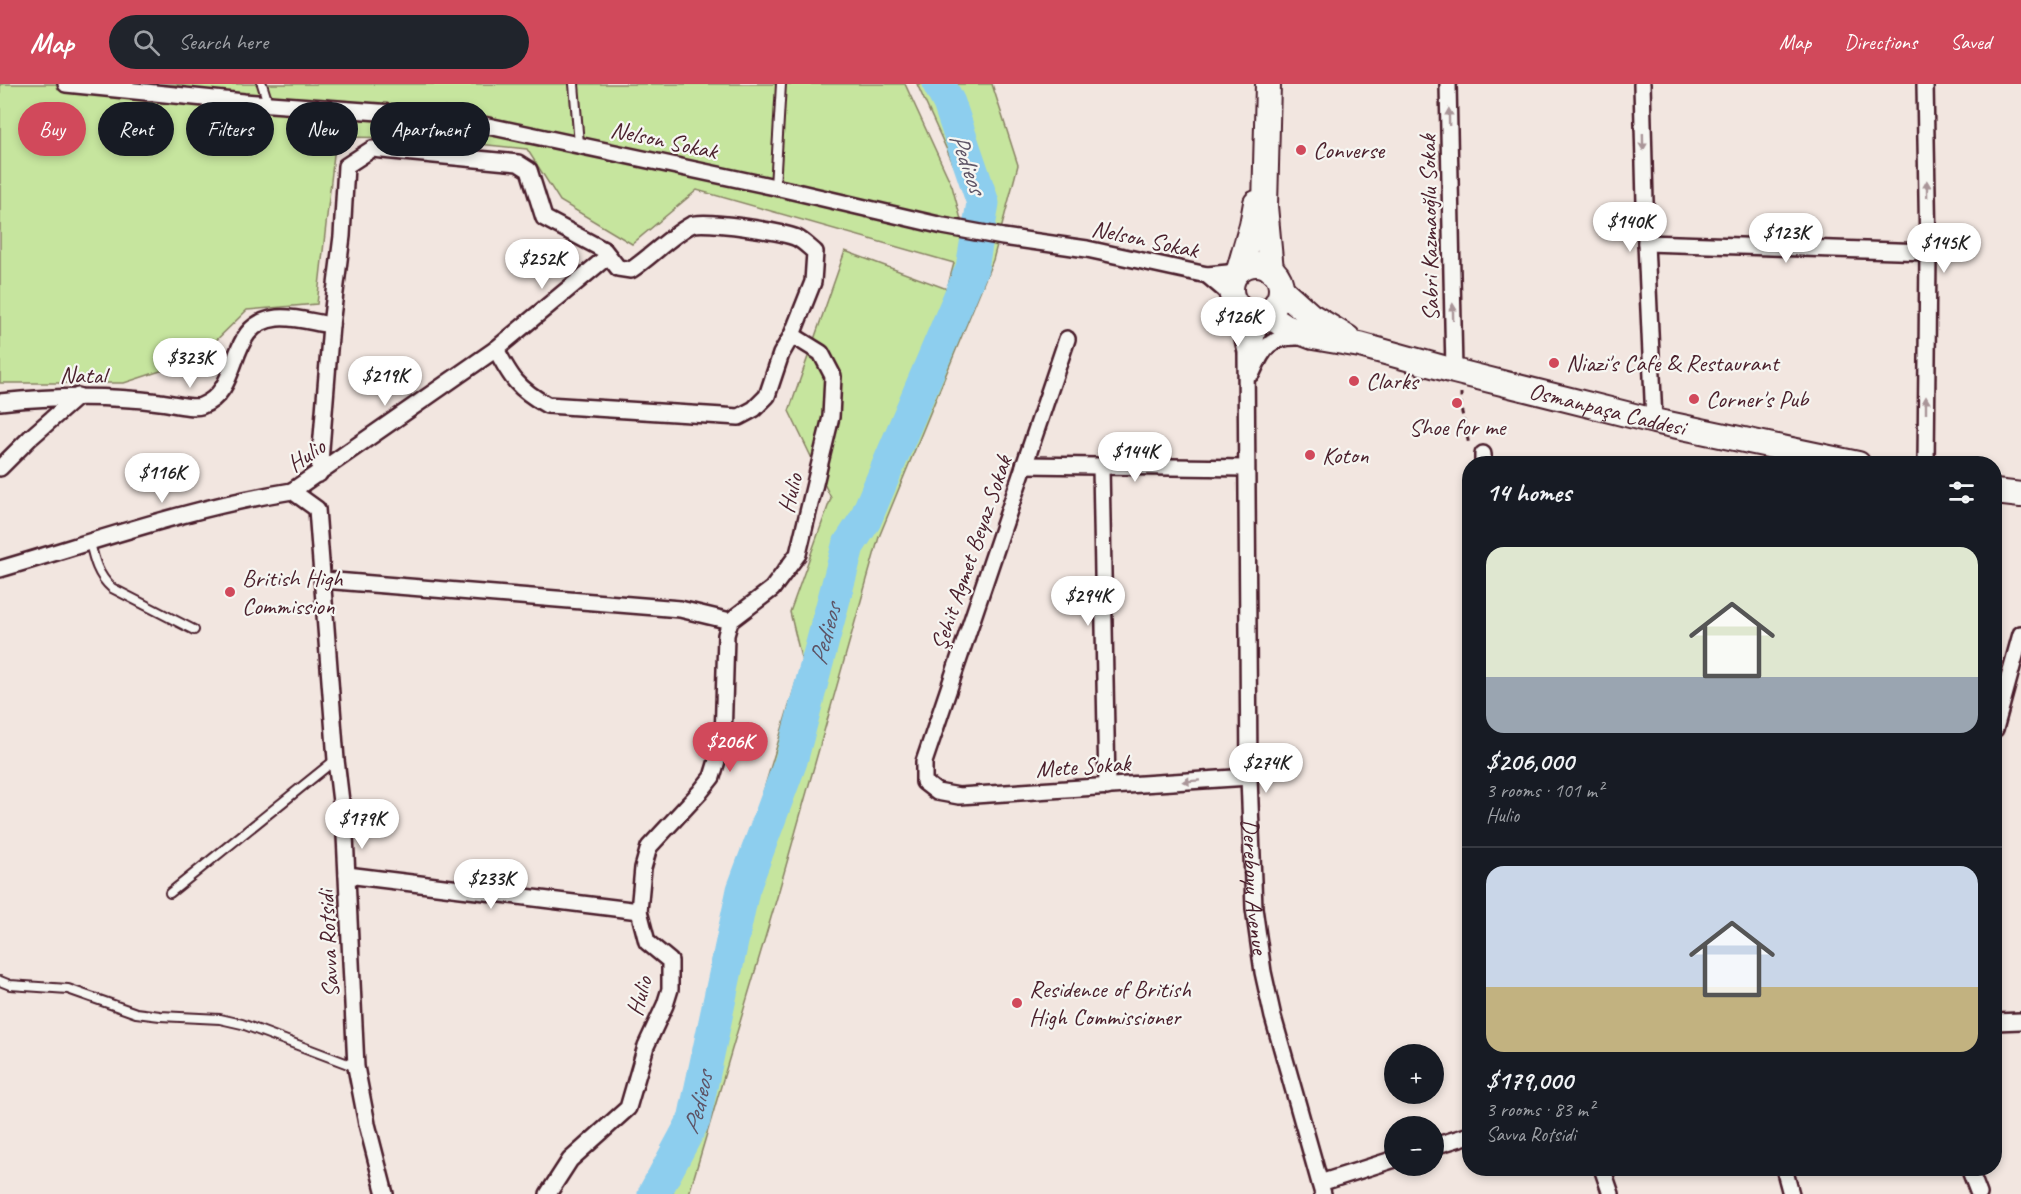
<!DOCTYPE html>
<meta charset="utf-8">
<style>
:root{--surface:#171b24;--page:#20242c;--text:#f1f3f6;--muted:#9ea1a6;--line:#363941;--accent:#d1495b}
body{margin:0;font-family:Caveat,sans-serif;background:var(--page);color:var(--text);height:100vh;display:flex;flex-direction:column;font-size:22px;white-space:nowrap}
*{box-sizing:border-box;margin:0}
p{font-size:20px;color:var(--muted)}
.icon{flex:none;width:33px;height:33px;fill:none;stroke:currentColor;stroke-width:2;stroke-linecap:round;stroke-linejoin:round}
.map{position:relative;flex:1;overflow:hidden}
.panel{position:absolute;left:1462px;top:372px;width:540px;height:720px;display:flex;flex-direction:column;background:var(--surface);border-radius:24px;box-shadow:0 3px 9px #0003}
.panel>*{flex:none}
.top-card{position:absolute;left:18px;top:18px;width:570px;height:54px;display:flex;gap:12px}
.tools{position:absolute;left:1384px;top:960px;display:grid;gap:12px}
.tools a{display:grid;place-items:center;width:60px;height:60px;border-radius:50%;background:var(--surface);box-shadow:0 3px 9px #0003;font-size:30px}
.price{position:absolute;translate:-50% -51px;padding:0 14px;border-radius:21px;background:#fff;color:#222;font-size:20px;line-height:39px;filter:drop-shadow(0 2px 3px #0008)}
.price::after{content:'';position:absolute;left:50%;top:36px;width:18px;height:14px;margin-left:-9px;background:inherit;clip-path:polygon(0 0,100% 0,50% 100%)}
.price.selected{background:var(--accent);color:#fff}
ul{padding:0;list-style:none}
li{display:grid;align-content:center;gap:12px;height:318px;padding:0 24px}
li+li{border-top:2px solid var(--line)}
li span{display:grid;place-items:center;height:186px;border-radius:18px;color:#555}
li>.icon{margin-inline-start:auto}
span .icon{width:108px;height:108px;fill:#fffc;stroke-width:1}
li b{font-size:26px}
h2{display:flex;justify-content:space-between;align-items:center;height:72px;padding:0 24px;font-size:26px}
.pill{padding:0 21px;border-radius:27px;background:var(--surface);box-shadow:0 3px 9px #0003;font-size:21px;line-height:54px}
.pill.selected{background:var(--accent);color:#fff}
header{display:flex;align-items:center;gap:36px;box-sizing:border-box;height:84px;padding:0 30px;background:var(--accent);color:#fff}
header strong{font-size:28px}
nav{display:flex;gap:33px;margin-inline-start:auto;font-size:21px}
.search{width:420px;height:54px;background:var(--page);display:flex;align-items:center;gap:15px;box-sizing:border-box;padding:0 21px;border-radius:33px;color:var(--muted);font-size:22px}
.map>svg:first-child{display:block}
.green{fill:#c6e59e;stroke:#888264;stroke-width:1.5}
.lines{fill:none;stroke-linecap:round;stroke-linejoin:round}
.river{stroke:#8dceee;stroke-width:33}
.service-casing{stroke:#4a1f2b;stroke-width:12}
.minor-casing{stroke:#4a1f2b;stroke-width:20}
.primary-casing{stroke:#4a1f2b;stroke-width:28}
.path{stroke:#4a1f2b;stroke-width:3;stroke-dasharray:4.5 4.5;stroke-linecap:butt}
.service{stroke:#f6f6f2;stroke-width:8}
.minor{stroke:#f6f6f2;stroke-width:15}
.primary{stroke:#f6f6f2;stroke-width:24}
.oneway{fill:#a99598}
.poi-dot{fill:#d1495b;stroke:#f6f6f2;stroke-width:2}
.labels{text-anchor:middle;dominant-baseline:central;stroke-width:4.5;stroke-linejoin:round;paint-order:stroke}
.street-label{font-size:24px;fill:#4a1f2b;stroke:#f6f6f2}
.poi-label{font-size:24px;fill:#4a1f2b;stroke:#f6f6f2;text-anchor:start}
.water-label{font-size:26px;font-style:italic;fill:#5e5466;stroke:#f6f6f2}
</style>
<header>
<strong>Map</strong>
<div class="search"><svg class="icon" aria-label="search" viewBox="0 0 24 24"><circle cx="10" cy="10" r="6"/><path d="M15 15l6 6"/></svg>Search here</div>
<nav><a>Map</a><a>Directions</a><a>Saved</a></nav>
</header>
<div class="map">
<svg width="2021" height="1110" viewBox="0 0 2021 1110">
<rect width="100%" height="100%" fill="#f2e6e0"/>
<filter id="ink" filterUnits="userSpaceOnUse"><feTurbulence type="fractalNoise" baseFrequency=".0167" numOctaves="2"/><feDisplacementMap in="SourceGraphic" scale="12" xChannelSelector="R" yChannelSelector="G"/><feConvolveMatrix kernelMatrix="1 2 1 2 8 2 1 2 1" color-interpolation-filters="sRGB"/></filter>
<g filter="url(#ink)">
<path class="green" d="M 0,0 L 905,0 L 952,102 L 963,143 L 969,121 L 960,95 L 917,0 L 992,0 L 1018,81 L 993,176 L 879,453 L 778,810 L 689,1110 L 639,1110 L 682,1030 L 745,769 L 802,578 L 790,528 L 831,414 L 789,327 L 845,167 L 947,205 L 954,179 L 697,106 L 632,160 L 560,117 L 527,65 L 420,54 L 336,53 L 317,220 L 247,226 L 197,275 L 124,299 L 0,299 Z"/>
<g class="lines">
<path class="river" id="s1" d="M 654,1110 L 694,1036 L 743,806 L 791,677 L 848,462 L 865,436 L 972,184 L 983,119 L 949,19 L 939,0"/>
<defs>
<path id="service" d="M 262,0 L 268,19
M 574,0 L 579,60
M 775,103 L 781,0
M 90,458 C 94,476 98,492 112,504 L 194,546
M 170,809 L 335,676
M 0,897 L 10,901 L 68,905 L 136,929 L 160,932 L 220,935 L 242,940 L 356,983"/>
<g id="minor">
<path d="M 66,0 L 244,18 L 446,33 L 775,103 L 943,142 L 1003,153 L 1087,165 L 1207,191 L 1238,188"/>
<path d="M 1448,0 L 1454,287"/>
<path d="M 1642,0 L 1646,159 L 1654,337"/>
<path d="M 1925,0 L 1928,168 L 1926,380"/>
<path d="M 1646,159 L 1928,168"/>
<path d="M 1207,191 L 1232,212"/>
<path id="s2" d="M 1234,218 L 1246,268 L 1249,693 L 1254,824 L 1263,888 L 1273,933 L 1323,1110"/>
<path d="M 1067,255 L 924,678 L 924,698 L 937,708 L 959,712 L 1249,693"/>
<path d="M 1253,277 L 1260,230"/>
<path d="M 1252,289 C 1263,264 1270,252 1299,253"/>
<path d="M 0,318 C 55,312 105,311 160,318 C 170,319 193,325 201,322 C 245,305 224,240 277,234 C 294,232 315,239 331,241"/>
<path d="M 1483,370 L 1483,380"/>
<path d="M 1024,381 L 1246,384"/>
<path d="M 1101,382 L 1107,703"/>
<path d="M 0,384 L 30,354 L 78,312"/>
<path d="M 319,390 L 331,241 L 342,152 L 346,82 L 372,65 L 518,79 L 529,86 L 544,134 L 604,166 L 618,184 L 631,186 C 652,172 669,153 691,141 C 703,135 783,148 797,154 C 803,157 810,164 815,168 L 813,198 L 792,251 L 781,270 L 767,312 L 754,325 L 739,333 L 547,321 C 518,305 511,294 496,265"/>
<path d="M 292,407 L 496,265 L 608,172"/>
<path d="M 0,485 C 96,457 192,423 292,407 L 317,425 L 336,676 L 345,751 L 356,983 L 367,1040 L 385,1110"/>
<path d="M 323,496 L 680,525 L 730,537"/>
<path d="M 1995,645 L 2021,550"/>
<path d="M 347,791 L 639,827"/>
<path d="M 1995,938 L 2021,937"/>
<path d="M 1434,1062 L 1470,1051"/>
<path d="M 1602,1084 L 1611,1110"/>
<path d="M 1784,1084 L 1791,1110"/>
<path d="M 1969,1084 L 1979,1110"/>
<path d="M 1320,1099 L 1395,1075"/>
<path d="M 548,1110 L 570,1076 L 628,1024 L 646,962 L 665,921 L 670,905 L 670,877 L 647,858 L 639,827 L 643,784 L 649,763 L 700,708 L 712,693 L 723,657 L 726,551 L 730,537 L 772,505 L 798,470 L 831,333 L 833,292 L 821,269 L 792,251"/>
</g>
<g id="primary">
<path d="M 1268,0 L 1265,122 L 1271,186"/>
<circle cx="1256" cy="205" r="25"/>
<path d="M 1239,186 L 1252,141 L 1256,119"/>
<path d="M 1281,205 L 1310,231 L 1348,254"/>
<path id="s3" d="M 1264,229 L 1286,243 L 1313,253 L 1360,261 L 1454,287 L 1654,337 L 1858,380"/>
<path d="M 1995,408 L 2021,411"/>
</g>
</defs>
<use href="#service" class="service-casing"/>
<use href="#minor" class="minor-casing"/>
<use href="#primary" class="primary-casing"/>
<path class="path" d="M 1461,309 L 1461,324 L 1469,361"/>
<use href="#service" class="service"/>
<use href="#minor" class="minor"/>
<use href="#primary" class="primary"/>
</g>
<defs><path id="oneway-solid" d="M-6-.8H1V-3.2L6.5 0L1 3.2V.8H-6Z" transform="scale(1.5)"/></defs>
<g class="oneway">
<use href="#oneway-solid" transform="translate(1449 33) rotate(-91)"/>
<use href="#oneway-solid" transform="translate(1643 58) rotate(89)"/>
<use href="#oneway-solid" transform="translate(1927 105) rotate(-91)"/>
<use href="#oneway-solid" transform="translate(1453 228) rotate(-91)"/>
<use href="#oneway-solid" transform="translate(1926 321) rotate(-90)"/>
<use href="#oneway-solid" transform="translate(1191 697) rotate(176)"/>
</g>
</g>
<g class="poi-dot">
<circle cx="1301" cy="66" r="6"/>
<circle cx="1554" cy="279" r="6"/>
<circle cx="1354" cy="297" r="6"/>
<circle cx="1694" cy="315" r="6"/>
<circle cx="1457" cy="319" r="6"/>
<circle cx="1310" cy="371" r="6"/>
<circle cx="230" cy="508" r="6"/>
<circle cx="1017" cy="919" r="6"/>
</g>
<g class="labels">
<g class="street-label">
<text transform="translate(664 56) rotate(12)">Nelson Sokak</text>
<text transform="translate(1429 144) rotate(-91)">Sabri Kazmaoğlu Sokak</text>
<text transform="translate(1145 155) rotate(12)">Nelson Sokak</text>
<text transform="translate(83 291) rotate(1)">Natal</text>
<text stroke="none"><textPath href="#s3" startOffset="358">Osmanpaşa Caddesi</textPath></text>
<text transform="translate(306 371) rotate(-34)">Hulio</text>
<text transform="translate(790 409) rotate(-76)">Hulio</text>
<text transform="translate(971 469) rotate(-71)">Şehit Agmet Beyaz Sokak</text>
<text transform="translate(1083 682) rotate(-4)">Mete Sokak</text>
<text stroke="none"><textPath href="#s2" startOffset="586">Dereboyu Avenue</textPath></text>
<text transform="translate(328 860) rotate(-93)">Savva Rotsidi</text>
<text transform="translate(639 912) rotate(-74)">Hulio</text>
</g>
<g class="poi-label">
<text x="1313" y="66">Converse</text>
<text x="1566" y="279">Niazi's Cafe &amp; Restaurant</text>
<text x="1366" y="297">Clarks</text>
<text x="1706" y="315">Corner's Pub</text>
<text x="1457" y="343" text-anchor="middle">Shoe for me</text>
<text x="1322" y="371">Koton</text>
<text x="242" y="494">British High<tspan x="242" dy="28">Commission</tspan></text>
<text x="1029" y="905">Residence of British<tspan x="1029" dy="28">High Commissioner</tspan></text>
</g>
<g class="water-label">
<text transform="translate(968 79) rotate(70)">Pedieos</text>
<text stroke="none"><textPath href="#s1" startOffset="588">Pedieos</textPath></text>
<text stroke="none"><textPath href="#s1" startOffset="102">Pedieos</textPath></text>
</g>
</g>
</svg>
<div class="tools">
<a>+</a>
<a>−</a>
</div>
<b class="price" style="left:1630px;top:169px">$140K</b>
<b class="price" style="left:1786px;top:180px">$123K</b>
<b class="price" style="left:1944px;top:190px">$145K</b>
<b class="price" style="left:542px;top:206px">$252K</b>
<b class="price" style="left:1238px;top:264px">$126K</b>
<b class="price" style="left:190px;top:305px">$323K</b>
<b class="price" style="left:385px;top:323px">$219K</b>
<b class="price" style="left:1135px;top:399px">$144K</b>
<b class="price" style="left:162px;top:420px">$116K</b>
<b class="price" style="left:1088px;top:543px">$294K</b>
<b class="price selected" style="left:730px;top:689px">$206K</b>
<b class="price" style="left:1266px;top:710px">$274K</b>
<b class="price" style="left:362px;top:766px">$179K</b>
<b class="price" style="left:491px;top:826px">$233K</b>
<div class="top-card">
<a class="pill selected">Buy</a>
<a class="pill">Rent</a>
<a class="pill">Filters</a>
<a class="pill">New</a>
<a class="pill">Apartment</a>
</div>
<section class="panel">
<h2>14 homes<svg class="icon" aria-label="filters" viewBox="0 0 24 24"><path d="M4 7h16M4 17h16"/><circle cx="9" cy="7" r="2"/><circle cx="15" cy="17" r="2"/></svg></h2>
<ul>
<li><span style="background:linear-gradient(#dfe7d0 70%,#9aa5b1 0)"><svg class="icon" aria-label="home" viewBox="0 0 24 24"><path d="M3 11l9-7 9 7M6 9v11h12V9"/></svg></span><div><b>$206,000</b><p>3 rooms · 101 m²</p><p>Hulio</p></div></li>
<li><span style="background:linear-gradient(#c9d6e8 65%,#c2b280 0)"><svg class="icon" aria-label="home" viewBox="0 0 24 24"><path d="M3 11l9-7 9 7M6 9v11h12V9"/></svg></span><div><b>$179,000</b><p>3 rooms · 83 m²</p><p>Savva Rotsidi</p></div></li>
</ul>
</section>
</div>
